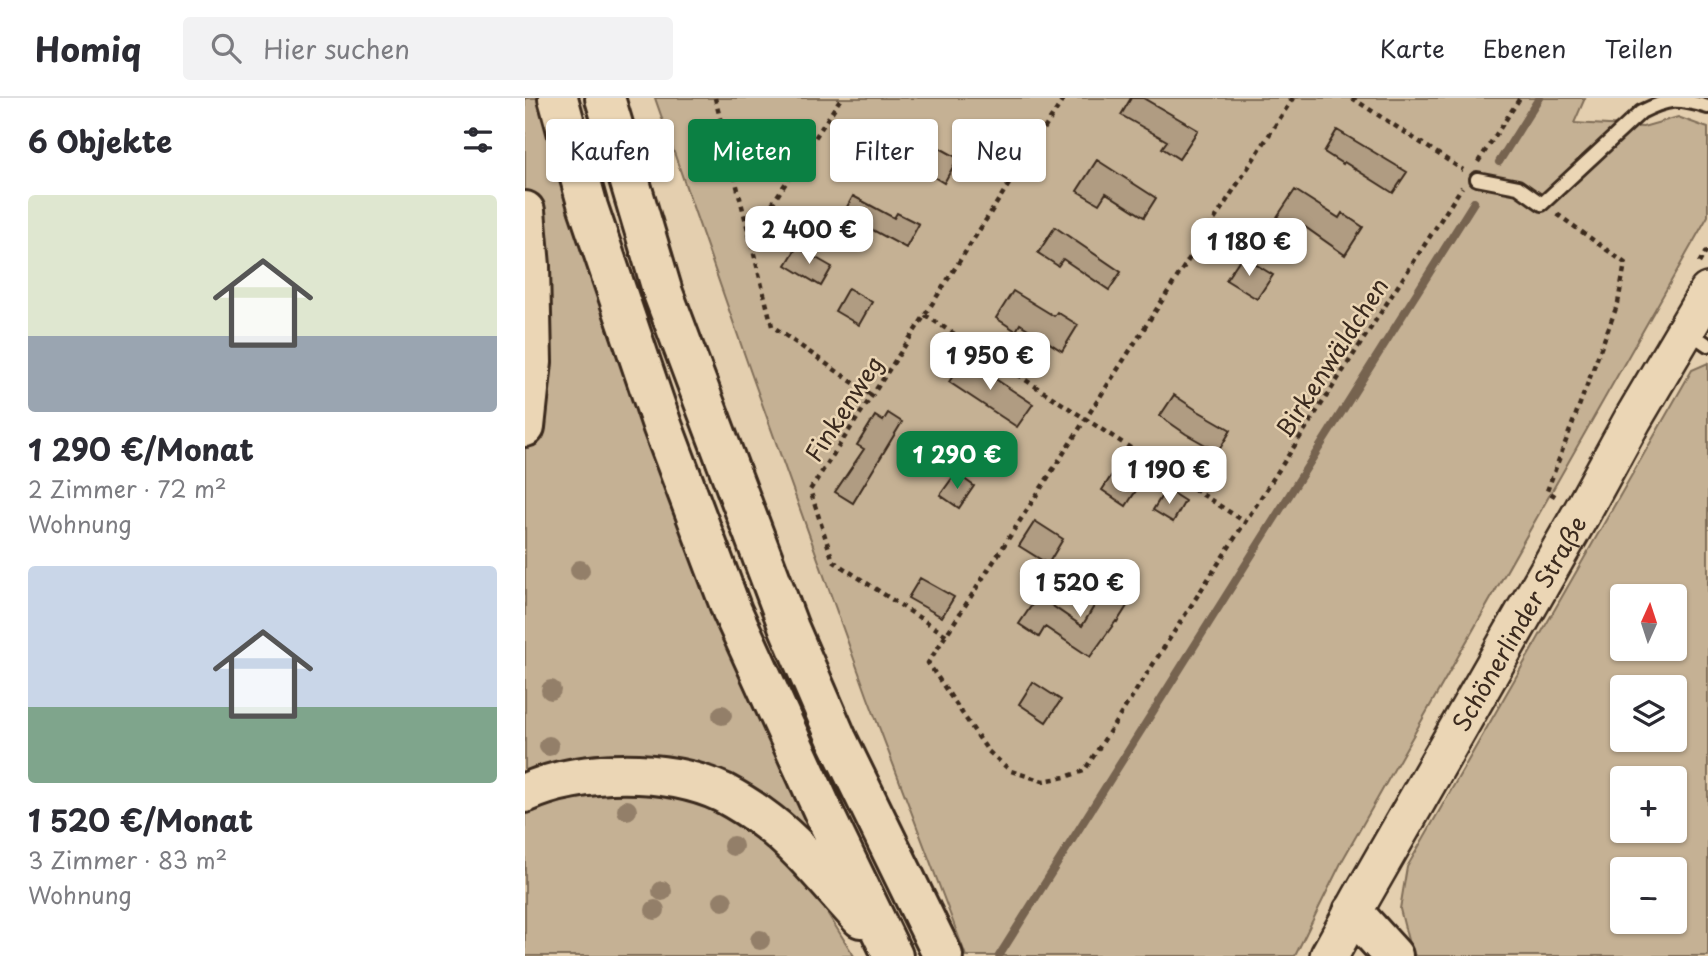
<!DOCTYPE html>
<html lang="de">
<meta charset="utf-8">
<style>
:root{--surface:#fff;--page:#f2f2f3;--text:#2b2b33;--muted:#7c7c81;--line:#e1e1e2;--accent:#0b8043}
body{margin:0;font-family:"Playpen Sans",sans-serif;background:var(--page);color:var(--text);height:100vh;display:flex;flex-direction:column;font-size:26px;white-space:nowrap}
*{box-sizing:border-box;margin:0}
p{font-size:23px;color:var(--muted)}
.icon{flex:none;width:38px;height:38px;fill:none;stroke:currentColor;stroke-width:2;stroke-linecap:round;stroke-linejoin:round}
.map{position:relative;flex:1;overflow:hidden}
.drawer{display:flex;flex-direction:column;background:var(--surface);width:525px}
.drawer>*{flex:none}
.hud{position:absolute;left:21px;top:21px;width:665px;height:63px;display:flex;gap:14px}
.needle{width:46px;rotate:3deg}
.fabs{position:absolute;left:1085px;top:486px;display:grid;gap:14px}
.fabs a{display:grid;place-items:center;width:77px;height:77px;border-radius:7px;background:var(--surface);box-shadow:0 2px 5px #0004;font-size:35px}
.price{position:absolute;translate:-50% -60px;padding:0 16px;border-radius:14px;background:#fff;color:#222;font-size:23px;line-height:46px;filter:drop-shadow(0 2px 4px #0008)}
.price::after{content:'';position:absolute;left:50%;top:42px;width:21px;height:16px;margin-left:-10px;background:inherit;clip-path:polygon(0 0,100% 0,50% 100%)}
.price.selected{background:var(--accent);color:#fff}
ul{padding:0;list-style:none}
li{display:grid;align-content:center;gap:14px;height:371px;padding:0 28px}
li span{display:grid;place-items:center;height:217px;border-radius:7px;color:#555}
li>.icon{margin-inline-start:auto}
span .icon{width:126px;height:126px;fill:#fffc;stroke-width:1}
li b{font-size:30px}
h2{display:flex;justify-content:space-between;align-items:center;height:84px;padding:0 28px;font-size:30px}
.tag{padding:0 24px;border-radius:7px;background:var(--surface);box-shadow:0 2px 5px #0004;font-size:24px;line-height:63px}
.tag.selected{background:var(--accent);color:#fff}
header{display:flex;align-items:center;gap:42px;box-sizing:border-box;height:98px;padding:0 35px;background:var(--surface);border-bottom:2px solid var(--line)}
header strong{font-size:33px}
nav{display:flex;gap:38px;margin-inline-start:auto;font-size:24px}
.search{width:490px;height:63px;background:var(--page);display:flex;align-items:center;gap:18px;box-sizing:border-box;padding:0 24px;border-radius:7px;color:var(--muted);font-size:26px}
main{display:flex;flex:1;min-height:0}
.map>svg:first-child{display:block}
.green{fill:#c5b194;stroke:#806e59;stroke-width:2;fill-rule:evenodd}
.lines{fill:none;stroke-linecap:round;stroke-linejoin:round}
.stream{stroke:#766350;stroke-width:8}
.building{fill:#b09c82;stroke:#3b2a1e;stroke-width:2}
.service-casing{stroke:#3b2a1e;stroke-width:18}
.secondary-casing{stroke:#3b2a1e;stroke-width:42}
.motorway-casing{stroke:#3b2a1e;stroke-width:44}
.path{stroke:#3b2a1e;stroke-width:4.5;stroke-dasharray:5 5;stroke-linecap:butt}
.service{stroke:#ebd6b5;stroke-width:12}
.secondary{stroke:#ebd6b5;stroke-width:37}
.motorway{stroke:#ebd6b5;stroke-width:38}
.tree{fill:#937f69}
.labels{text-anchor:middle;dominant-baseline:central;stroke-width:5;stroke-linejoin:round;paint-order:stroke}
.street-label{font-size:24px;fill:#3b2a1e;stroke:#ebd6b5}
</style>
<header>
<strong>Homiq</strong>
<div class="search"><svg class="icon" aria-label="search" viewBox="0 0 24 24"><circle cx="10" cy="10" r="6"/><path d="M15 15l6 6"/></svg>Hier suchen</div>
<nav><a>Karte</a><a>Ebenen</a><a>Teilen</a></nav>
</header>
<main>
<section class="drawer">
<h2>6 Objekte<svg class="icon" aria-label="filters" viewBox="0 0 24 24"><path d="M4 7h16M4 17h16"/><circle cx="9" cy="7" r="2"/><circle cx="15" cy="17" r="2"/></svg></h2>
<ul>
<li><span style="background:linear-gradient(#dfe7d0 65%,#9aa5b1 0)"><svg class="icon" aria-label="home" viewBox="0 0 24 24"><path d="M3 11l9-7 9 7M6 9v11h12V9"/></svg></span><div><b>1 290 €/Monat</b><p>2 Zimmer · 72 m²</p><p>Wohnung</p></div></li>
<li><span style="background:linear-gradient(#c9d6e8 65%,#7fa58c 0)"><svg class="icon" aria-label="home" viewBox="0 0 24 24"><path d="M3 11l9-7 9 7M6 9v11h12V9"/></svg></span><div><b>1 520 €/Monat</b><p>3 Zimmer · 83 m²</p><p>Wohnung</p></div></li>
</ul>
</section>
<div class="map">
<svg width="1183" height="858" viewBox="0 0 1183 858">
<rect width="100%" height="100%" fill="#e4cfaf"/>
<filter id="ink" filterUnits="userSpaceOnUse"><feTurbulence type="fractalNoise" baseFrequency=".0143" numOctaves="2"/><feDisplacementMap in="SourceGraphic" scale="14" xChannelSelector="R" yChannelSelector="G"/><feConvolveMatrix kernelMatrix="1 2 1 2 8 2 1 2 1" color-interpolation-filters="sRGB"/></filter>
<g filter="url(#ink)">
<path class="green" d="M 0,0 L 15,0 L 21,32 L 92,247 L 166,450 L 299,764 L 288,792 L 329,858 L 0,858 Z
M 130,0 L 1060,0 L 1049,25 L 1118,29 L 1153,19 L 1183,30 L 1183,118 L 817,763 L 770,858 L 441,858 L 343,600 L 226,275 Z
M 1183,265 L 1183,858 L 891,858 L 886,854 L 875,811 L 882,769 L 1167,272 ZM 1097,499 L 1150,499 L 1150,551 L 1097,551 ZM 1097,590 L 1150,590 L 1150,642 L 1097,642 ZM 1097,681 L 1150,681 L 1150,733 L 1097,733 ZM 1097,772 L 1150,772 L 1150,824 L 1097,824 Z"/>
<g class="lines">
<path class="stream" d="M 974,64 L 1014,0
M 474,858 L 949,104"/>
</g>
<path class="building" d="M 606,0 L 618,0 L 673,32 L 654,61 L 637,50 L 642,43 L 596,17 Z
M 371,28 L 411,53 L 413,49 L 433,60 L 419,85 L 399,73 L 401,70 L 361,46 Z
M 812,32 L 882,74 L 868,95 L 819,64 L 818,66 L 799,54 Z
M 572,62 L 631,100 L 619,119 L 581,95 L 574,106 L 552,93 Z
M 770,92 L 814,120 L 817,115 L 838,129 L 820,157 L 780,129 L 776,135 L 752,119 Z
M 328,98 L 369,120 L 372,115 L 394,126 L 381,150 L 318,116 Z
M 530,129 L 596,174 L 584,192 L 538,161 L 533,168 L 513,155 Z
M 272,149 L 307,169 L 296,188 L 261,167 Z
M 717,158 L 748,177 L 732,201 L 701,182 Z
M 323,190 L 347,204 L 334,227 L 310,213 Z
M 488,193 L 529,218 L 532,214 L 553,227 L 537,253 L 495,226 L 491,233 L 471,220 Z
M 441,258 L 462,271 L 460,274 L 508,306 L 492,329 L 424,284 Z
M 649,297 L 673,313 L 706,332 L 693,354 L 661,336 L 635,318 Z
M 363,315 L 377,324 L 328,405 L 310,394 L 339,351 L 332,347 L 350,318 L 358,323 Z
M 592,369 L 616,385 L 601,408 L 577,392 Z
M 431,375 L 449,388 L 434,410 L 415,397 Z
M 641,391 L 660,403 L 648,424 L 628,412 Z
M 510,423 L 538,441 L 523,466 L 494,448 Z
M 395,480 L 429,499 L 417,519 L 383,500 Z
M 585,482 L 609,497 L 592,524 L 591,523 L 565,559 L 520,529 L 514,539 L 494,526 L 513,498 L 557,528 Z
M 508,584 L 536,602 L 521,624 L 494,606 Z"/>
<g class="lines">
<defs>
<path id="service" d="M 952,81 L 993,89 L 1017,106 L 1116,14 C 1144,0 1152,0 1183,9
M 1164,234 L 1183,247"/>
<g id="secondary">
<path id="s1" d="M 804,858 L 836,800 L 1057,414 L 1108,321 L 1183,194"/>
</g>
<path id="motorway" d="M 33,0 L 63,109 L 137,327 L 207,513 L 304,726 L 368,858
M 80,0 L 138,195 L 264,530 L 312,641 L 418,858
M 0,113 L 5,168 L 7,264 L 0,329
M 0,695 C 56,670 142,669 198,695 C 213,703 229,713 243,724 C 277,750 306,788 336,820
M 828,814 L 868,858"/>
</defs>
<use href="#service" class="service-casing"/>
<use href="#secondary" class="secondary-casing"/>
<use href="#motorway" class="motorway-casing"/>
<path class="path" d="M 190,0 L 247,228 L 346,297
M 768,0 L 403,565 L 463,653 L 486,673 L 518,683 L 540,679 L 559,673 L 937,89
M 827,0 L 938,72
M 953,64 L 995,0
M 1032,116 L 1100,165 L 1093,205 L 1022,393 L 1033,400
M 225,140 L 316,0
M 1174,165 L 1183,150
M 400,217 L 720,424
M 421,537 L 308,463 L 285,392 L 400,217 L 539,0"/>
<use href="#service" class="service"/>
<use href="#secondary" class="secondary"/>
<use href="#motorway" class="motorway"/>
</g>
<g class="tree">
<circle cx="55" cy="472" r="10"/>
<circle cx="26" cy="592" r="10"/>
<circle cx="197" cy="617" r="10"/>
<circle cx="24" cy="648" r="10"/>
<circle cx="102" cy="712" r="10"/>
<circle cx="208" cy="748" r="10"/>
<circle cx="137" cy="793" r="10"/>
<circle cx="198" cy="803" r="10"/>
<circle cx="130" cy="812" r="10"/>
<circle cx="235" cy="842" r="10"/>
</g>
</g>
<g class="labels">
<g class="street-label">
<text transform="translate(806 259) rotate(-57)">Birkenwäldchen</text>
<text transform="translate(318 310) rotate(-57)">Finkenweg</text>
<text stroke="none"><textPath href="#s1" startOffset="383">Schönerlinder Straße</textPath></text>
</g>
</g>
</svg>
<div class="fabs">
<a><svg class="needle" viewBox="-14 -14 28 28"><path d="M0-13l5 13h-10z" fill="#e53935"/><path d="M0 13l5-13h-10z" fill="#7c7c81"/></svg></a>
<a><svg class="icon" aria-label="layers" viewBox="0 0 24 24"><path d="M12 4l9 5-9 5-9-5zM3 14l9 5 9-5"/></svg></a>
<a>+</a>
<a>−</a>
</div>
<b class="price" style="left:284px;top:168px">2 400 €</b>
<b class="price" style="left:724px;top:180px">1 180 €</b>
<b class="price" style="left:465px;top:294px">1 950 €</b>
<b class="price selected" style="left:432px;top:393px">1 290 €</b>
<b class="price" style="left:644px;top:408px">1 190 €</b>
<b class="price" style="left:555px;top:521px">1 520 €</b>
<div class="hud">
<a class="tag">Kaufen</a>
<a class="tag selected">Mieten</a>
<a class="tag">Filter</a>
<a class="tag">Neu</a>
</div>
</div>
</main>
